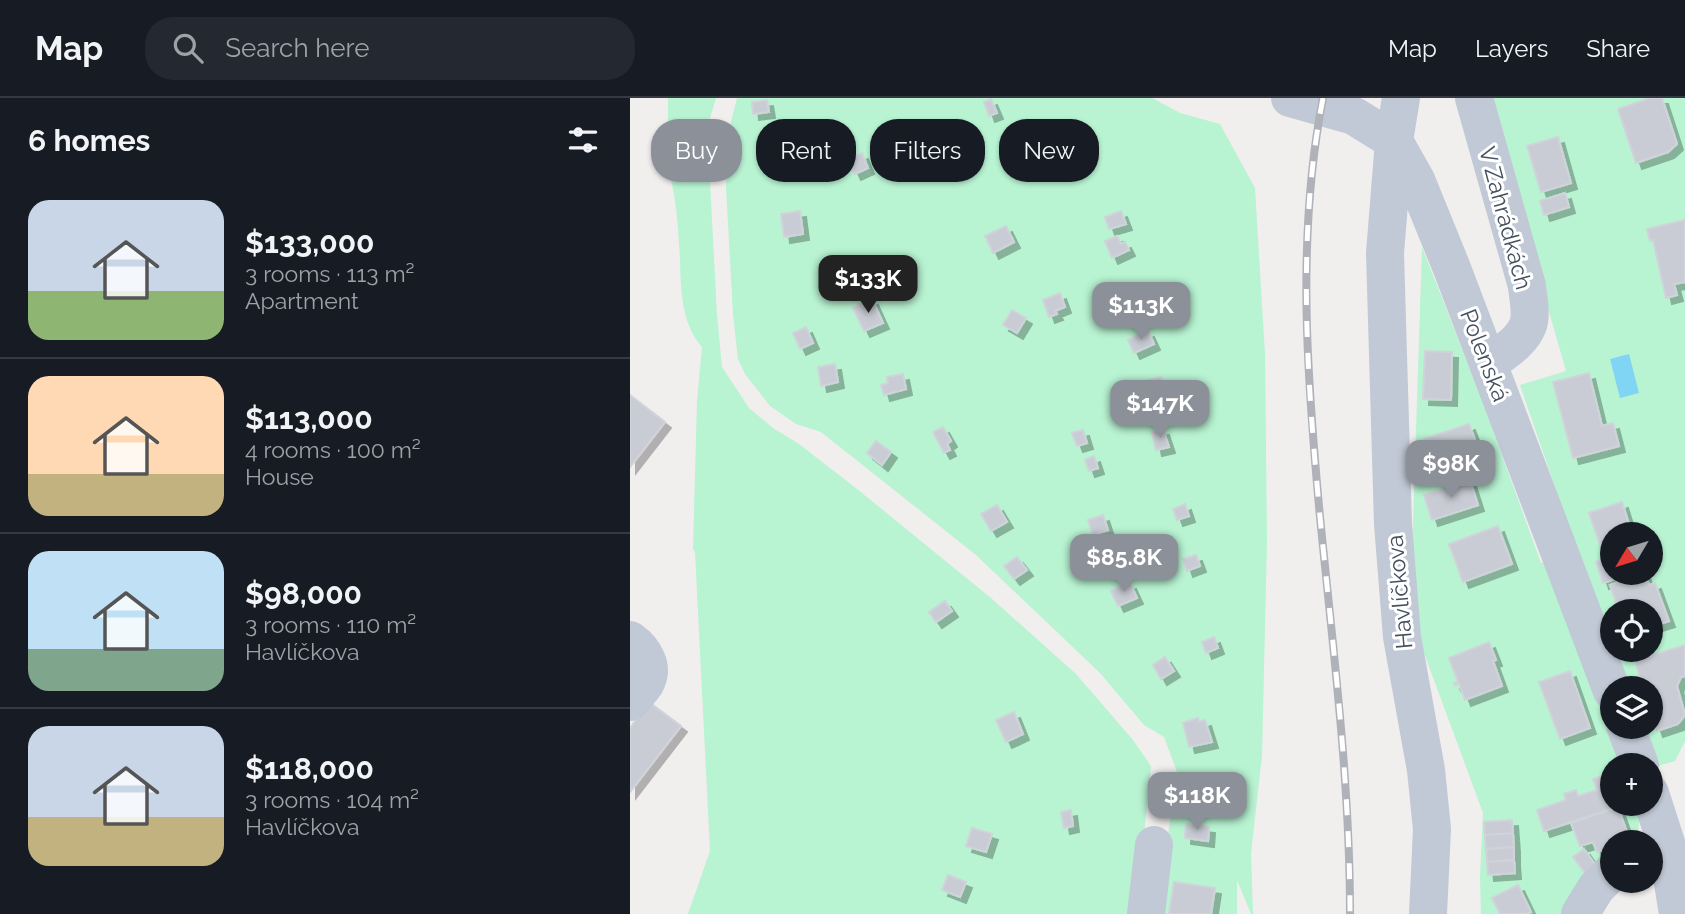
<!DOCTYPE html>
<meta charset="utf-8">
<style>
:root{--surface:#171b24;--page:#242831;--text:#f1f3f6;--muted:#9ea1a6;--line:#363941;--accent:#8c9099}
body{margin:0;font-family:Raleway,sans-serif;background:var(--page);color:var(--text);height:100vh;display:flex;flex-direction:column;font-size:26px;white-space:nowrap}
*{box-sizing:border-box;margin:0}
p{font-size:23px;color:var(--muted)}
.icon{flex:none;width:38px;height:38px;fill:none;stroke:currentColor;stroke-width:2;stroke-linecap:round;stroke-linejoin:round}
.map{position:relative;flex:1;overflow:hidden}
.side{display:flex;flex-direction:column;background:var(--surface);width:630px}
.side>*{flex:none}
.guide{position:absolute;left:21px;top:21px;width:665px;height:63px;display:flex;gap:14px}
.needle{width:46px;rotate:232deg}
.fabs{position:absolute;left:970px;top:424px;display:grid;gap:14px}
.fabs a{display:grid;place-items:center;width:63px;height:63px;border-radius:50%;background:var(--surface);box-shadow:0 2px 5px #0004;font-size:35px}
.price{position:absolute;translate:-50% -60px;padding:0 16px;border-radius:14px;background:var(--accent);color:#fff;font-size:23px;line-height:46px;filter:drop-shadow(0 2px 4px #0008)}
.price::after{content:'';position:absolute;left:50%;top:42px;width:21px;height:16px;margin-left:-10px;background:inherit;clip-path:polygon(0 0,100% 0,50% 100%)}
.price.selected{background:#222;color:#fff}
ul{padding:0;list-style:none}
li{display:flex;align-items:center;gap:21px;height:175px;padding:0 28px}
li+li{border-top:2px solid var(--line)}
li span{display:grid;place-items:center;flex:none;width:196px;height:140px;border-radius:21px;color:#555}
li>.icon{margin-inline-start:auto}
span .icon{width:84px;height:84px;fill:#fffc;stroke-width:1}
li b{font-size:30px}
h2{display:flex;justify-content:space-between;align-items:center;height:84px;padding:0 28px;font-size:30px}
.chip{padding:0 24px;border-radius:28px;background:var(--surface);box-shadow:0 2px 5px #0004;font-size:24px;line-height:63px}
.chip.selected{background:var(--accent);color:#fff}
header{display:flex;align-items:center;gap:42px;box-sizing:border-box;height:98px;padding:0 35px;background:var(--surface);border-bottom:2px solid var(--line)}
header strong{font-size:33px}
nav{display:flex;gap:38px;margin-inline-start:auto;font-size:24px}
.search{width:490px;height:63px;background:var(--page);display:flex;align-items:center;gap:18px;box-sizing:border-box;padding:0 24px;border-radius:28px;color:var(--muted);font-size:26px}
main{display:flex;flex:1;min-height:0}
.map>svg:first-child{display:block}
.green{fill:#b8f3d2;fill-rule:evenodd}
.water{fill:#81d5f4}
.building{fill:#c9ccd4;stroke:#d1d3da;stroke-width:2;filter:url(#shadow)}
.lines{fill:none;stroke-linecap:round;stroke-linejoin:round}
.minor{stroke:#c0c9d5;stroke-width:38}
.rail-casing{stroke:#afb2b9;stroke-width:8}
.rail{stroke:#fff;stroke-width:5;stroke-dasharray:16;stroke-linecap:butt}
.labels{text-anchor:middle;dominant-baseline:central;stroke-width:6;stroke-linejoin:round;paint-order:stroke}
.street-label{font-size:23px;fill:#44505d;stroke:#fff}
</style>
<header>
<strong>Map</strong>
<div class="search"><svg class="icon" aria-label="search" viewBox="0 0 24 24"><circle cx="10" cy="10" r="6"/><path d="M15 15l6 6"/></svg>Search here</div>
<nav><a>Map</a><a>Layers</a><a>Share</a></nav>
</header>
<main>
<section class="side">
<h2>6 homes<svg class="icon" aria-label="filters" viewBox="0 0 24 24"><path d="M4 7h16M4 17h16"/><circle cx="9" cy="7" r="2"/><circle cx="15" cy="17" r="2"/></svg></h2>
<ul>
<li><span style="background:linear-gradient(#c9d6e8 65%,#8fb573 0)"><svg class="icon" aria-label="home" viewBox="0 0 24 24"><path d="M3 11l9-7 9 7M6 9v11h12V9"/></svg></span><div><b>$133,000</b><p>3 rooms · 113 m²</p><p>Apartment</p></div></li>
<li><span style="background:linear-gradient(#ffd9b3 70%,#c2b280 0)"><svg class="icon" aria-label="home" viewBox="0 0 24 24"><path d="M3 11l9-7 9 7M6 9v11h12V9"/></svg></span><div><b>$113,000</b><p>4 rooms · 100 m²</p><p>House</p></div></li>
<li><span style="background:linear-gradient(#bfe0f5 70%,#7fa58c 0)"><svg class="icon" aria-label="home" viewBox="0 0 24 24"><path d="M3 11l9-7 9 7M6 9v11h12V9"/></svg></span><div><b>$98,000</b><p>3 rooms · 110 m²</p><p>Havlíčkova</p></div></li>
<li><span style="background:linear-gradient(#c9d6e8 65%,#c2b280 0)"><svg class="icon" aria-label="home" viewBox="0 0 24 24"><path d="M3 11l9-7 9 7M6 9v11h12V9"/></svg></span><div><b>$118,000</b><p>3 rooms · 104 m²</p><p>Havlíčkova</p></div></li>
</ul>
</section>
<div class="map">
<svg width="1055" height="816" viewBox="0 0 1055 816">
<defs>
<filter id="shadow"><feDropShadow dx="6" dy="6" stdDeviation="0" flood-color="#0004"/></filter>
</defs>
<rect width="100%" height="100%" fill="#f1eeee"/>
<path class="green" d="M 38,0 L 86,0 L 75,37 L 79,64 L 87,217 L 92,269 L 119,310 L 143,330 L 169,346 L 227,391 L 361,500 L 446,576 L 503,642 L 521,668 L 510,775 L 502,816 L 58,816 L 80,753 L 65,454 L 63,451 L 67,303 L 72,249 C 47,220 52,181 49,146 C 48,127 46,105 42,86 C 39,75 31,63 26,52 L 38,26 Z
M 107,0 L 522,0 L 550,15 L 590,26 L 625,90 L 635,256 L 637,443 L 632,658 L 621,755 L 623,816 L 621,816 L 607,782 L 607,816 L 524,816 L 534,765 L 547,674 L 534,639 L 514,627 L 470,575 L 346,457 L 191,334 L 166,326 L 140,308 L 115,276 L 108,261 L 103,216 L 96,89 L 98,36 Z
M 858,0 L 1055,0 L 1055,643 L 1045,663 L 1021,670 L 1007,628 L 1020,628 L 1020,590 L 994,590 L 890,287 L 936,273 ZM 982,436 L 1020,436 L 1020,474 L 982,474 ZM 982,513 L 1020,513 L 1020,551 L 982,551 Z
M 792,149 L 853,305 L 911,465 L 917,464 L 995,667 L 982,667 L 982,705 L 1008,705 C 1011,720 1010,731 1002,744 L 982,744 L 982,760 L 939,816 L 851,816 L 850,778 L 853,715 L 780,517 Z"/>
<path class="water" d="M 999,256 L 1009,295 L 990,300 L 980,261 Z"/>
<path class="building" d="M 1020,0 L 1032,0 L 1047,46 L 1038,54 L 1006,65 L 988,11 Z
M 361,1 L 367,15 L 359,18 L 354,4 Z
M 137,2 L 139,14 L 123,16 L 122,4 Z
M 297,31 L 304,44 L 296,48 L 289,36 Z
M 928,39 L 941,85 L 911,94 L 897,48 Z
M 232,55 L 238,70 L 225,76 L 218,61 Z
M 935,95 L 939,109 L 914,117 L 910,103 Z
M 170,113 L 173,136 L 154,139 L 151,116 Z
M 491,113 L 496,126 L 479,131 L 475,119 Z
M 1055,122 L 1055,184 L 1044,186 L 1047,197 L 1036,200 L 1023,142 L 1020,143 L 1017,131 Z
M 376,128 L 384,144 L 363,155 L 355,138 Z
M 487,138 L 491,146 L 495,144 L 499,152 L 482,160 L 475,143 Z
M 430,195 L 435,209 L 425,213 L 427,216 L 419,219 L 413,202 Z
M 242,201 L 253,225 L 234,233 L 223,210 Z
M 382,212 L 396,220 L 387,235 L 373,227 Z
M 176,229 L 183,245 L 170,251 L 163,235 Z
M 518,233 L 524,246 L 504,255 L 498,242 Z
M 795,253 L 822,254 L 821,302 L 793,301 Z
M 205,266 L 208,284 L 191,288 L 188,269 Z
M 959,275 L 972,328 L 983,325 L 989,348 L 943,360 L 923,284 Z
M 273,276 L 276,291 L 254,297 L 251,287 L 258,285 L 257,279 Z
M 531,279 L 535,297 L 521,301 L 516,283 Z
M 0,297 L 35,324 L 0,369 Z
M 839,326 L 848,350 L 802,366 L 794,341 Z
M 313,329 L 321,343 L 317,346 L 320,352 L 314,355 L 303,334 Z
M 533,331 L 539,349 L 526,352 L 522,334 Z
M 453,332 L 457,345 L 447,348 L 442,335 Z
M 246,343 L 261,354 L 252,367 L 237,355 Z
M 464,358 L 468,370 L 459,373 L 455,362 Z
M 840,382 L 848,407 L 802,422 L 794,397 Z
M 992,404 L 1002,436 L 982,436 L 982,474 L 1007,474 L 973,485 L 966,464 L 975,461 L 959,415 Z
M 555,406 L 559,418 L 547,422 L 543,411 Z
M 367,407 L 377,424 L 361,433 L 351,416 Z
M 473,417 L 478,432 L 463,437 L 458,422 Z
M 868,428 L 882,466 L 833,484 L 819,446 Z
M 566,457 L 570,468 L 557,473 L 553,461 Z
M 387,459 L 397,472 L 384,481 L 374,468 Z
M 1014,474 L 1019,487 L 1025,485 L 1039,523 L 1020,529 L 1020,513 L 989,513 L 980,487 Z
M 500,485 L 507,500 L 488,508 L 481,493 Z
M 315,503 L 322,513 L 306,524 L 299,514 Z
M 584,539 L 588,550 L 576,555 L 572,544 Z
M 859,544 L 866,562 L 863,563 L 872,588 L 835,602 L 829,586 L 825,587 L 824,585 L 828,584 L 819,560 Z
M 1055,547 L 1055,578 L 1051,579 L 1047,588 L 1055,617 L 1048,626 L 1027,633 L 1020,612 L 1020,590 L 1013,590 L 1005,563 Z
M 535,559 L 544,573 L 531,581 L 523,567 Z
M 940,573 L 960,630 L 930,641 L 909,584 Z
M 19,604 L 51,628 L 0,694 L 0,630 Z
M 384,614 L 393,636 L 376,644 L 366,622 Z
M 568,620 L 569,624 L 575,622 L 582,644 L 559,649 L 553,625 Z
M 976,677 L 982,692 L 982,705 L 986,705 L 988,709 L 914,733 L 907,712 L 936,702 L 934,696 L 946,692 L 948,698 L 967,692 L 963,681 Z
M 988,709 L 1000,743 L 982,744 L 982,749 L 967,754 L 963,744 L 950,748 L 941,725 Z
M 441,712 L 443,728 L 434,730 L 431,714 Z
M 882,722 L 883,735 L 855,737 L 854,724 Z
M 556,726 L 579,729 L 578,743 L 555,740 Z
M 342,730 L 362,736 L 356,754 L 336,748 Z
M 883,735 L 884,749 L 856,751 L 855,737 Z
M 884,749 L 884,762 L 857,764 L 856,751 Z
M 954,751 L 969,772 L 960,782 L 943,759 Z
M 884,762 L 885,775 L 858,777 L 857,764 Z
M 318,777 L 336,784 L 330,799 L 312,792 Z
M 544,784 L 585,790 L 581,816 L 539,816 Z
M 888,787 L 901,814 L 897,816 L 870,816 L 862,800 Z"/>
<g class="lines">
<path class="minor" d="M 660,0 L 724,18 L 745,31 L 764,43 L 786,82 L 821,168 L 982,593
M 771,0 L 764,43 L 755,155 L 763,426 L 772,539 L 796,672 L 802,731 L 798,816
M 844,0 L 897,188 C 898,200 902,216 898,227 C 892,244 872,255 858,266
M 0,542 C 14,552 25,569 15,586 C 11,592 5,598 0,604
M 995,628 L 1010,667
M 1020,695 L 1037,748 L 1048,816
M 516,816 L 524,747
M 950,816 L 966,790 L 982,774"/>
<defs>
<path id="rail" d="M 693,0 C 666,138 677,280 690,419 C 703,551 720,683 720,816"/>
</defs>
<use href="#rail" class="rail-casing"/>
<use href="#rail" class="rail"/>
</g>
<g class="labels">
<g class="street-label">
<text transform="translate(876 120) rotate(75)">V Zahrádkách</text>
<text transform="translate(855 257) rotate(69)">Polenská</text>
<text transform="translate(769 494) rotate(-95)">Havlíčkova</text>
</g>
</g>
</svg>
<div class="fabs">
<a><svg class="needle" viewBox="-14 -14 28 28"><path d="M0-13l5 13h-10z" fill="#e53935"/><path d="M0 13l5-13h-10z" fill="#9ea1a6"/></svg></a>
<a><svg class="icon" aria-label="locate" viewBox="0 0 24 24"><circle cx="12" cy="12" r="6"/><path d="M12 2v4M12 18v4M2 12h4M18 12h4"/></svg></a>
<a><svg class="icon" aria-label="layers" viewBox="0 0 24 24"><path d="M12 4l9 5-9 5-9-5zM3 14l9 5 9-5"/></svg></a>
<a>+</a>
<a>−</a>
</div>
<b class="price selected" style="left:238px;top:217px">$133K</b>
<b class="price" style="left:511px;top:244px">$113K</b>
<b class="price" style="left:530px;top:342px">$147K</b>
<b class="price" style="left:821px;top:402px">$98K</b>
<b class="price" style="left:494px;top:496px">$85.8K</b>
<b class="price" style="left:567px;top:734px">$118K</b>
<div class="guide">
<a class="chip selected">Buy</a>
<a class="chip">Rent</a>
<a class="chip">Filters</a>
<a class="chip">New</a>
</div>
</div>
</main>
